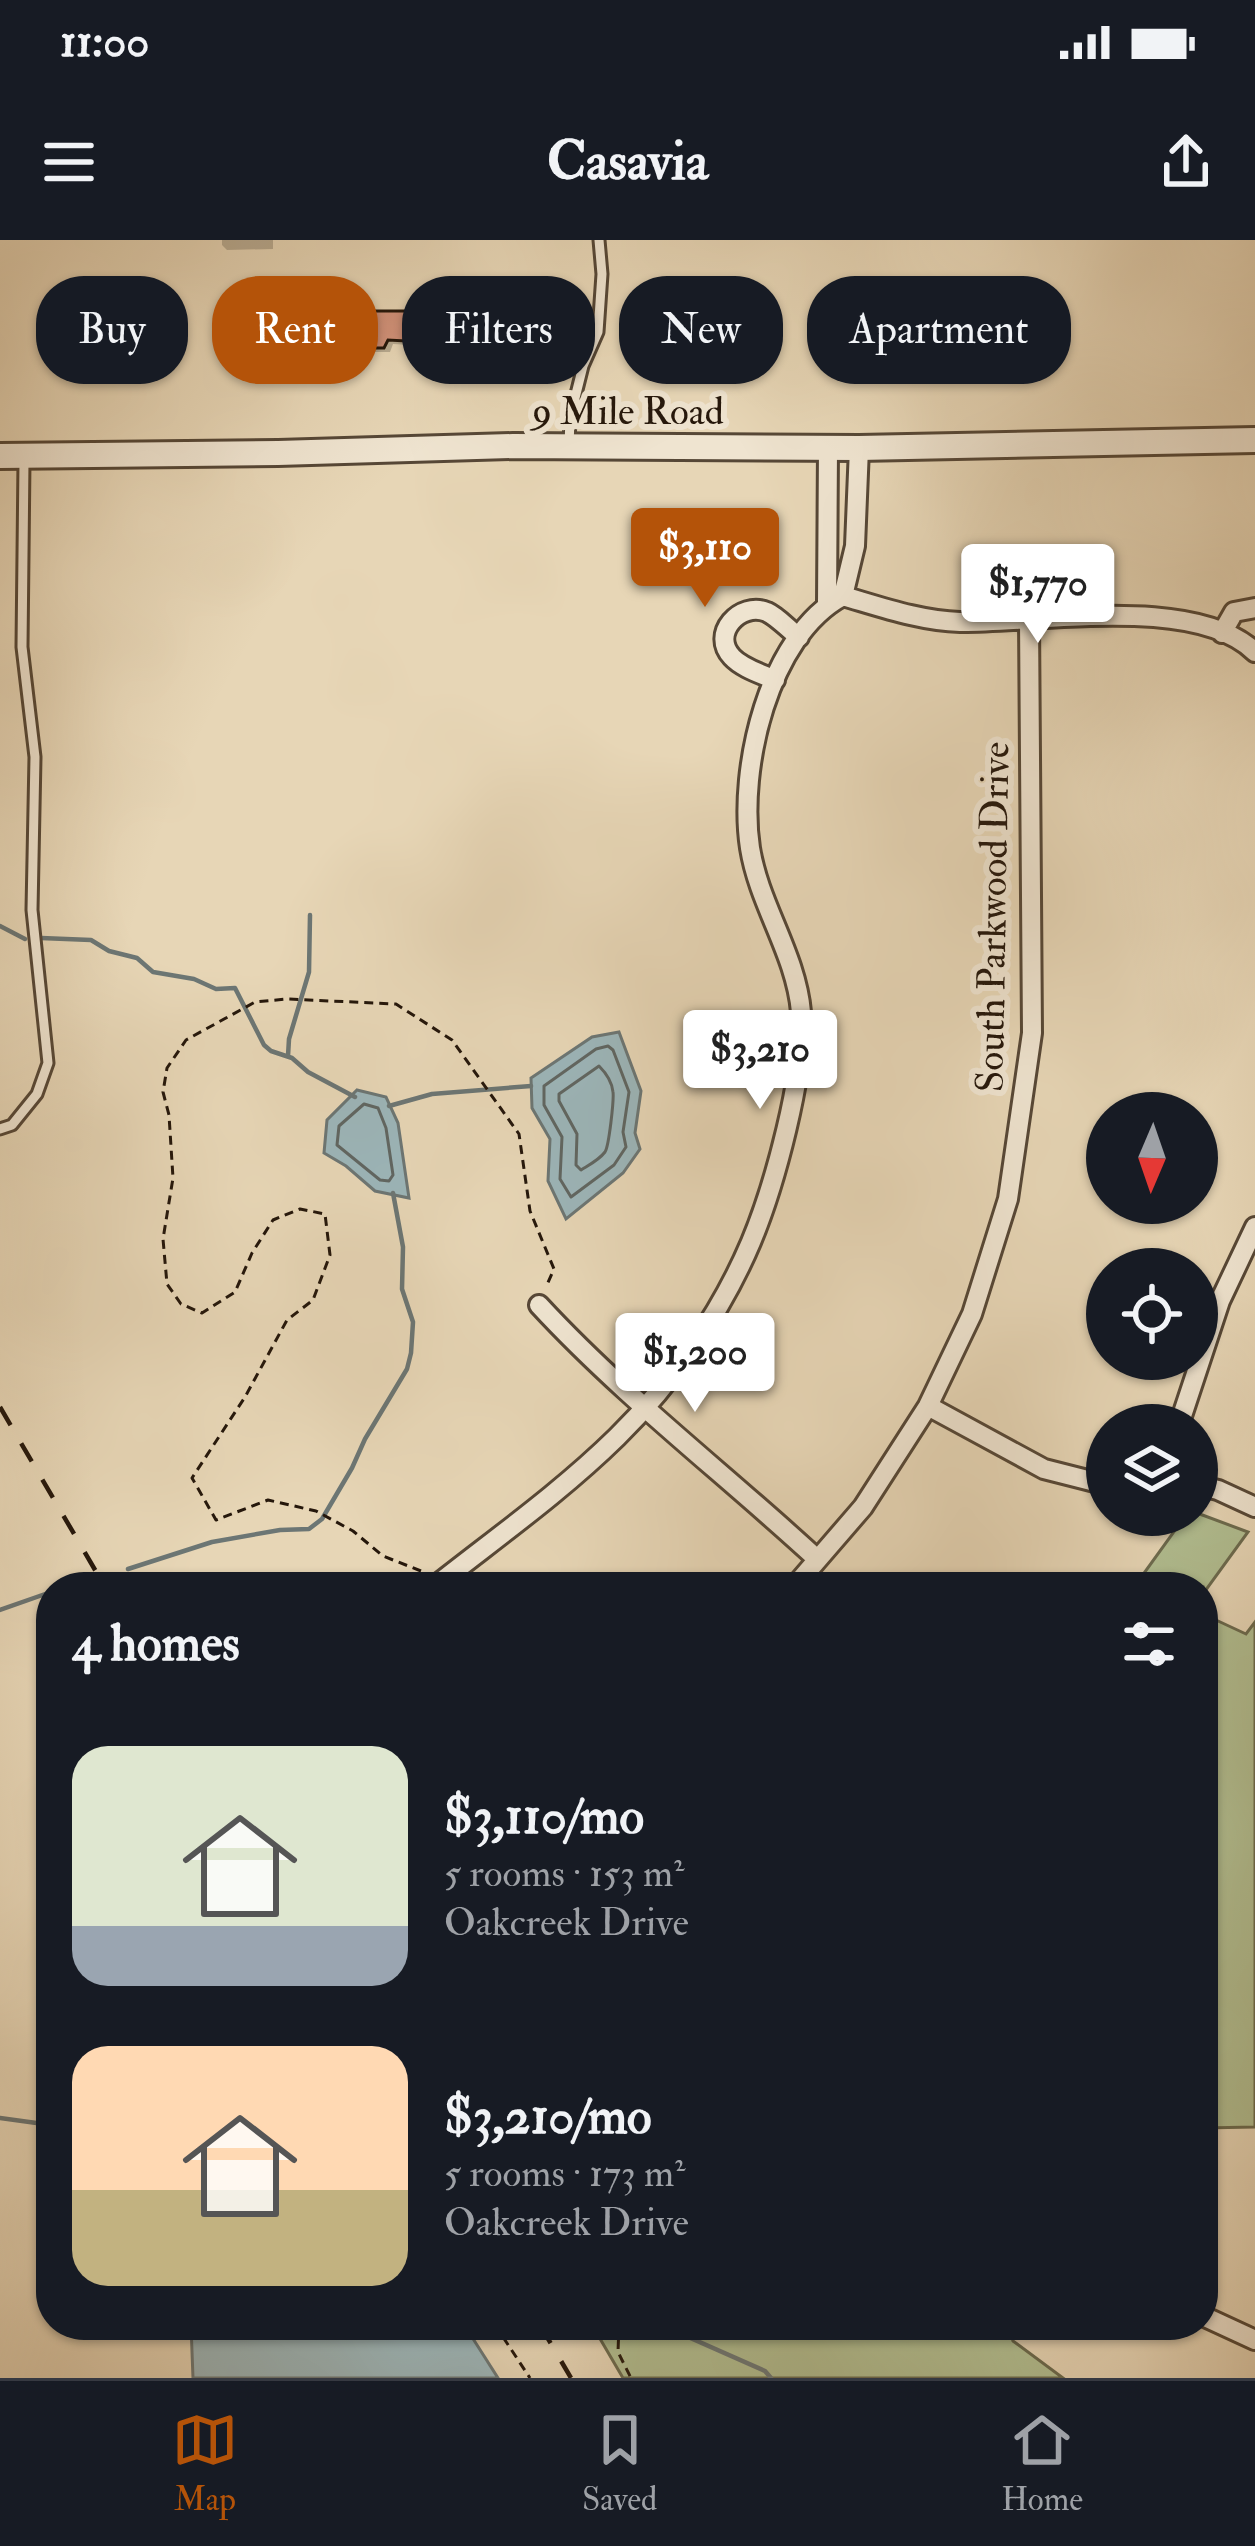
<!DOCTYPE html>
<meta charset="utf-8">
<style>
:root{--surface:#171b24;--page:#20242c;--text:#f1f3f6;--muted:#9ea1a6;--line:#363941;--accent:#b45309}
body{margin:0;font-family:"IM FELL Double Pica",serif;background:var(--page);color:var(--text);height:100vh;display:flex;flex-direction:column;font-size:45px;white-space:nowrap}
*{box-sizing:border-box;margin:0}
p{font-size:39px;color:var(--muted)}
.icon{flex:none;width:66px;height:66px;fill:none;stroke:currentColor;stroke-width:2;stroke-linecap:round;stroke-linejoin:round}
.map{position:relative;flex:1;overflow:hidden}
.drawer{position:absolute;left:36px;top:1332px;width:1182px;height:768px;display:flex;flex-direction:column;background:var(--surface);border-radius:48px;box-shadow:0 3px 9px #0004}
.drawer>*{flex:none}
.guide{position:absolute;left:36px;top:36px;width:1185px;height:108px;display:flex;gap:24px}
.needle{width:78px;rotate:182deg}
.tools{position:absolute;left:1086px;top:852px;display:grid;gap:24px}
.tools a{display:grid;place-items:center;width:132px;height:132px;border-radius:50%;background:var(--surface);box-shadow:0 3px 9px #0004;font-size:60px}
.price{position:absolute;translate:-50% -102px;padding:0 27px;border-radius:12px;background:#fff;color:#222;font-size:39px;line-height:78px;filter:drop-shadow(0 3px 6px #0008)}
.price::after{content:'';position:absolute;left:50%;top:72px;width:36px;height:27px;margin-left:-18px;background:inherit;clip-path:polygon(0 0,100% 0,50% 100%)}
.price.active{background:var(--accent);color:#fff}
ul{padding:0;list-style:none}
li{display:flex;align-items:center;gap:36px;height:300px;padding:0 36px}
li span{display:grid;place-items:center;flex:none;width:336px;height:240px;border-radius:36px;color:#555}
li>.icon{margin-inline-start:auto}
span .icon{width:144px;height:144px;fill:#fffc;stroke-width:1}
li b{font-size:51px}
h2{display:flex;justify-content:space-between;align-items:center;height:144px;padding:0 36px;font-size:51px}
.chip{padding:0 42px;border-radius:48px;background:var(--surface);box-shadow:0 3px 9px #0004;font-size:42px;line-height:108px}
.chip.active{background:var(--accent);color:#fff}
.status{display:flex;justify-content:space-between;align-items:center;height:84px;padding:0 60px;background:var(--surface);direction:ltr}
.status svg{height:33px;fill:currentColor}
header{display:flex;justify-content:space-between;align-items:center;height:156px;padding:0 36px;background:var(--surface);font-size:54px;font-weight:800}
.tabs{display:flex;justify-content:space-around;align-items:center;height:168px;border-top:3px solid var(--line);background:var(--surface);font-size:33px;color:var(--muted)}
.tabs a{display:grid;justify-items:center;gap:6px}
.tabs .active{color:var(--accent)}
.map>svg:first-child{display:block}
.green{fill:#b1be91;stroke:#6b6a4e;stroke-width:3}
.water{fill:#9cb6ba;stroke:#6c7674;stroke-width:3}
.shadow{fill:#0003}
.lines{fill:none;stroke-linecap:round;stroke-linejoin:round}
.shore{stroke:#606662;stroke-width:3}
.stream{stroke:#6c7674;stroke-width:4.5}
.building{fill:#d1927a;stroke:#25170b;stroke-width:3}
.service-casing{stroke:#564736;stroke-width:15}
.minor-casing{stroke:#564736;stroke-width:24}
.tertiary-casing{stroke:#564736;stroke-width:30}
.path{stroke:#25170b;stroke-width:3;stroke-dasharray:9 6;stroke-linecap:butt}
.service{stroke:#efe4d0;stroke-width:9}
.minor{stroke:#efe4d0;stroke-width:18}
.tertiary{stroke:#efe4d0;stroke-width:24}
.rail{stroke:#25170b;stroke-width:4.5;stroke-dasharray:21 21;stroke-linecap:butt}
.labels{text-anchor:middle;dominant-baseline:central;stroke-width:12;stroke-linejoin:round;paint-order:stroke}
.street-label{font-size:39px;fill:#25170b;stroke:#efe4d0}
</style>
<div class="status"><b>11:00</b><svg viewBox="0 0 49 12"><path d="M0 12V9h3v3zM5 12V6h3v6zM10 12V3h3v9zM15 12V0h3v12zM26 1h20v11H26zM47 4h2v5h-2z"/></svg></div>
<header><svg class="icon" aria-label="menu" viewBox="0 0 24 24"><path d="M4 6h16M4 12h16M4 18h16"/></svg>Casavia<svg class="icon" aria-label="share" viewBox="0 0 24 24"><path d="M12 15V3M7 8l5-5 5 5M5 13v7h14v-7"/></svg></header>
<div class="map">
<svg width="1255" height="2138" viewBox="0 0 1255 2138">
<rect width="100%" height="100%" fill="#e7d6b6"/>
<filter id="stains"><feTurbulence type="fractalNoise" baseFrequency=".00167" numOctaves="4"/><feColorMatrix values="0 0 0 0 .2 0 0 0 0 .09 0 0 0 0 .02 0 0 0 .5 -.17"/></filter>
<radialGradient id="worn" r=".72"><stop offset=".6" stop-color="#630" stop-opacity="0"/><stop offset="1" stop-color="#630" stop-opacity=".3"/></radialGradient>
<path class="green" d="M 1197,1273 L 1248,1292 L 1203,1354 L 1203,1347 L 1134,1347 L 1186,1275 Z
M 1203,1374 L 1246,1394 L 1255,1382 L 1255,1887 L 1203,1888 Z
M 592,2085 L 1008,2085 L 1013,2101 L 1063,2138 L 623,2138 Z"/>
<path class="water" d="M 619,792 L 641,851 L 635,893 L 640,909 L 623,933 L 566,979 L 548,941 L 550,899 L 532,868 L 531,838 L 592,797 Z
M 357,850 L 386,857 L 398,883 L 409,958 L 375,951 L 346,926 L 324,913 L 327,880 Z
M 191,2085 L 459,2085 L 470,2094 L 498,2138 L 193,2138 Z"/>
<path class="shadow" d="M 222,0 L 273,0 L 273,9 L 227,10 L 222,5 Z
M 144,43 L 150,49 L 147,79 L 125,78 L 119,73 Z
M 411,74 L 417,79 L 411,105 L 393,104 L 390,112 L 368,112 L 362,106 Z"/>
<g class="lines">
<path class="shore" d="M 608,806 L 613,810 L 629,852 L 623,892 L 626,907 L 614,925 L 571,957 L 560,939 L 562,897 L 544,865 L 544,846 L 596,809 Z
M 599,826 C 605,832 612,842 613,852 C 614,860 609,906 605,912 C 599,920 589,925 581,930 L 576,925 L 577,894 L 559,861 L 559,854 Z
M 364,864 L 378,868 L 386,888 L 393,935 L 389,941 L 380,940 L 337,905 L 339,886 Z"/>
<path class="stream" d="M 0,686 L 25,699
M 41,698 L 91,700 L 109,711 L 137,718 L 153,732 L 194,739 L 216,749 L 235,748 L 264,805 L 271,811 L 292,818 L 308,832 L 355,857
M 288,816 L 289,799 L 309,732 L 310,675
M 389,866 L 432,854 L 531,846
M 128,1329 L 212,1302 L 280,1290 L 309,1289 L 322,1279 L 352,1228 L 365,1199 L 407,1129 L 411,1113 L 413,1082 L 402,1049 L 403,1007 L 393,953
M 78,1347 L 88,1345
M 0,1370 L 51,1352
M 0,1878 L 51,1885
M 661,2085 L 765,2131 L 771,2138"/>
</g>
<path class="building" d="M 145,40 L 142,75 L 116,74 L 120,41 Z
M 370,71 L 412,71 L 406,101 L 388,100 L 384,108 L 359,108 L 359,87 L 369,86 Z"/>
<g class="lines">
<defs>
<path id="service" d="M 569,206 L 570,178 L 583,126 L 598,92 L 602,34 L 599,0
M 0,889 L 12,885 L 37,854 L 48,823 L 32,670 L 35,517 L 22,407 L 24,221"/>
<path id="minor" d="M 843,356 C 881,367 921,381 960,382 C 1039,383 1195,354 1255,412
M 827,365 L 828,208
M 1222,393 L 1234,372 L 1255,368
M 775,440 C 762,434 742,428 732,417 C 710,394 740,361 767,372 C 778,377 789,390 799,397
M 539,1065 C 624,1157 725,1234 817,1319
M 928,1166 L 1044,1229 L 1107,1245
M 1179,1185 L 1220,1061 L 1255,987
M 1197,1245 L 1218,1250 L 1255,1267
M 434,1347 C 496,1298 561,1252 617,1197 C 672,1143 721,1073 751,1002 C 774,947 806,832 801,772 C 796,714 759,665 750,608 C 738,529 768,396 843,356 L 855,306 L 859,208
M 794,1347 L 863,1267 L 928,1166 L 972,1074 L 1008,959 L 1032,793 L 1029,379
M 1203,2076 L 1255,2100"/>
<path id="tertiary" d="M 0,216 L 278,213 L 513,206 L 859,208 L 1255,200"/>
</defs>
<use href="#service" class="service-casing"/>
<use href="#minor" class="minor-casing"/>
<use href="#tertiary" class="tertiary-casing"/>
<path class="path" d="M 421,1331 L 383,1316 L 353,1291 L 316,1271 L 268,1260 L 216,1280 L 192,1238 L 245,1157 L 287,1080 L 313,1060 L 330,1015 L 325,974 L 300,969 L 273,980 L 252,1013 L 235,1052 L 202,1073 L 181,1064 L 167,1044 L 163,999 L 173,938 L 169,875 L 163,852 L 167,828 L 186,800 L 255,762 L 287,759 L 396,764 L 452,800 L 519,894 L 530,971 L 554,1029 L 546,1047
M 495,2085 L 530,2138
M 619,2085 L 618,2112 L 631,2138"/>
<use href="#service" class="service"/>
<use href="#minor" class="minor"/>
<use href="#tertiary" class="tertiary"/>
<path class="rail" d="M 0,1167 L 105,1347
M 540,2085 L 571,2138"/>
</g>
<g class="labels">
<g class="street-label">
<text x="628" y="171">9 Mile Road</text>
<text transform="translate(993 677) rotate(-89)">South Parkwood Drive</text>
</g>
</g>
<rect width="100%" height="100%" filter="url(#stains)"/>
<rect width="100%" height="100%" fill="url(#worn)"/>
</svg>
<div class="tools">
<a><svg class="needle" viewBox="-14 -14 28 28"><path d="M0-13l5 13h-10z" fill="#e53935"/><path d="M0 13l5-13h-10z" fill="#9ea1a6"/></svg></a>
<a><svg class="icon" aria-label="locate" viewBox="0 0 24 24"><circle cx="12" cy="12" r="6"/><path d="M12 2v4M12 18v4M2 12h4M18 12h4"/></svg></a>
<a><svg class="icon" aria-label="layers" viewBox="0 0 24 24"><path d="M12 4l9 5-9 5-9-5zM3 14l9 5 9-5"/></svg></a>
</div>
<b class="price active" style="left:705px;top:370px">$3,110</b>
<b class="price" style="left:1038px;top:406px">$1,770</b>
<b class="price" style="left:760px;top:872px">$3,210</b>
<b class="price" style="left:695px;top:1175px">$1,200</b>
<div class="guide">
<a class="chip">Buy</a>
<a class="chip active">Rent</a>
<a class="chip">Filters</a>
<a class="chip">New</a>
<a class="chip">Apartment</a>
</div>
<section class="drawer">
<h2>4 homes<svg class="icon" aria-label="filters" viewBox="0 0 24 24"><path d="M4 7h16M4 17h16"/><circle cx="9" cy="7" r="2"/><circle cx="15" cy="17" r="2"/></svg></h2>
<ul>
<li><span style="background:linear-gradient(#dfe7d0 75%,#9aa5b1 0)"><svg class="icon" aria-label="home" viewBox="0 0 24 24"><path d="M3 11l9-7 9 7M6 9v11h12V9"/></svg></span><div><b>$3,110/mo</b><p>5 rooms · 153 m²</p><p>Oakcreek Drive</p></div></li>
<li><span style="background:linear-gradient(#ffd9b3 60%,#c2b280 0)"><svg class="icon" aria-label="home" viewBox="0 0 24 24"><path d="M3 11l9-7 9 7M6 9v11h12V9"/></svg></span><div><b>$3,210/mo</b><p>5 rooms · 173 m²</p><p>Oakcreek Drive</p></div></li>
</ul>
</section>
</div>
<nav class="tabs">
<a class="active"><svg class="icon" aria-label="map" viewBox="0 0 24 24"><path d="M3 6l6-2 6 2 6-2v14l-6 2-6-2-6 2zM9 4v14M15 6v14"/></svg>Map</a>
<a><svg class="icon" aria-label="saved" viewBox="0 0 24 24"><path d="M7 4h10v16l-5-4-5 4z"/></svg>Saved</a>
<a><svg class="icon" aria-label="home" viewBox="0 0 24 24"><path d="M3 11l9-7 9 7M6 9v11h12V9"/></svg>Home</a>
</nav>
